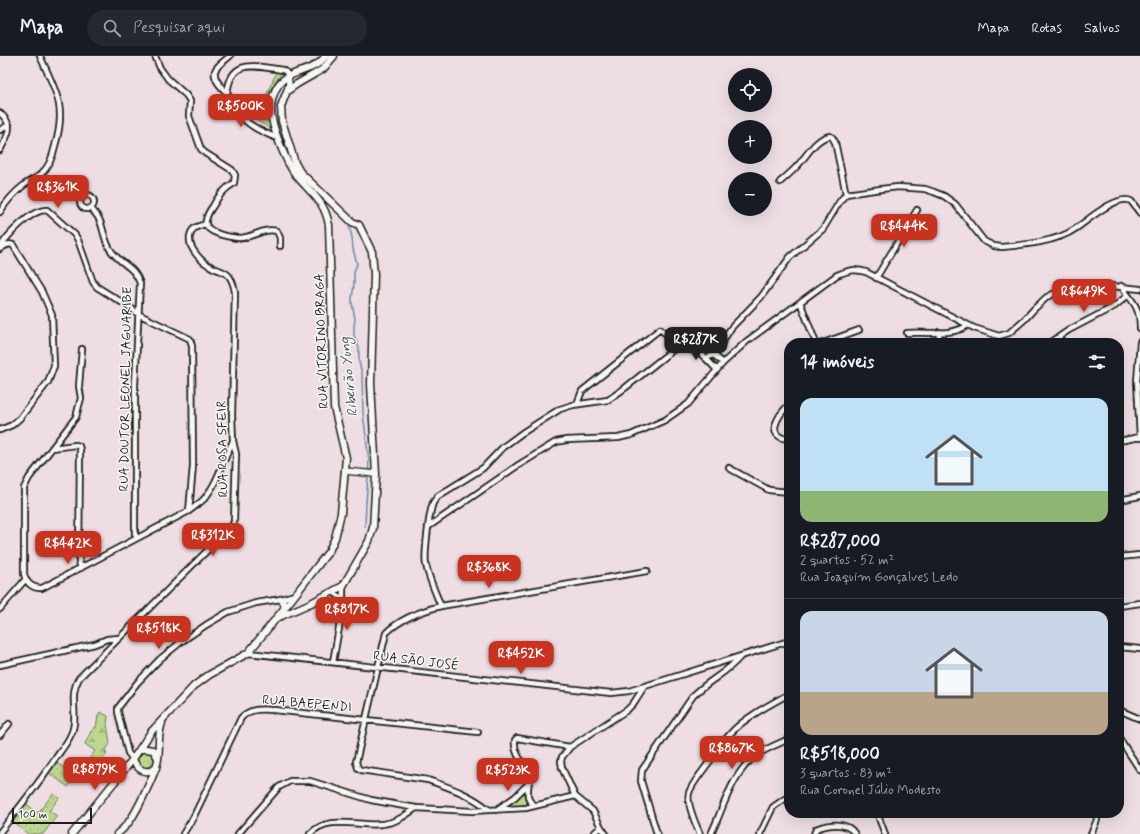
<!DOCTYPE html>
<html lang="pt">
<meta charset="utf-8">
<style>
:root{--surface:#171b24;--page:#242831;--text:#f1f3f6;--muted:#9ea1a6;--line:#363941;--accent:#c8321e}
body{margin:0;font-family:Mynerve,sans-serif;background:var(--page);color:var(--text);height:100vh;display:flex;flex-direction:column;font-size:15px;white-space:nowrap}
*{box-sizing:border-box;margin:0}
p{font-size:13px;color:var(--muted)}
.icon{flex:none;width:22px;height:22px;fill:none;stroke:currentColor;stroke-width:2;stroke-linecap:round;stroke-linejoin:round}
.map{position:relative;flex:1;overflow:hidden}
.drawer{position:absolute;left:784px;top:282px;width:340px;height:480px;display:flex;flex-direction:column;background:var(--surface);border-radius:16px;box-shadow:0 4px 16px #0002}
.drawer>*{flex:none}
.controls{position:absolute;left:728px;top:12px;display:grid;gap:8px}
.controls a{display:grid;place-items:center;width:44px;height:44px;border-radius:50%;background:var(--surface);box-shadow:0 4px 16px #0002;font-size:20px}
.scale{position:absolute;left:12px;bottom:10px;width:80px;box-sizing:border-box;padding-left:4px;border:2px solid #1c1c1c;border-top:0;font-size:11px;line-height:14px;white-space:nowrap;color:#1c1c1c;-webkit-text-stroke:3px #f6f6f2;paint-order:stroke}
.price{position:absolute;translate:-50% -34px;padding:0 9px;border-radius:8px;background:var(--accent);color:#fff;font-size:13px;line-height:26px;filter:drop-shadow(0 1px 2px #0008)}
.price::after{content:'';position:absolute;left:50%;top:24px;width:12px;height:9px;margin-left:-6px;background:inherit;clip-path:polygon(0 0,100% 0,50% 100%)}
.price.selected{background:#222;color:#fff}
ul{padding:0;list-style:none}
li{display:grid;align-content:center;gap:8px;height:212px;padding:0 16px}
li+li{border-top:1px solid var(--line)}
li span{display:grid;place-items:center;height:124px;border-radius:12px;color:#555}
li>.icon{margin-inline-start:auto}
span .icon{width:72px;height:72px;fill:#fffc;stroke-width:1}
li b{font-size:17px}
h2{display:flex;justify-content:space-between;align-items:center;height:48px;padding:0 16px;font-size:17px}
header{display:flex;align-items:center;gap:24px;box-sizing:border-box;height:56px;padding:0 20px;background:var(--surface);border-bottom:1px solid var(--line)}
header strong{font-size:19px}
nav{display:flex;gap:22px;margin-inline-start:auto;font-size:14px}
.search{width:280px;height:36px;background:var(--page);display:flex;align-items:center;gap:10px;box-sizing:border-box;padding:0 14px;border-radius:22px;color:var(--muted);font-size:15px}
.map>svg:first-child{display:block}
.grass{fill:url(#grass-tufts);stroke:#6c7a56}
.forest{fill:url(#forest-firs);stroke:#6c7a56}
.garden{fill:url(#garden-dots);stroke:#6c7a56}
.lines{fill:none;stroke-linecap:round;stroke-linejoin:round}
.stream{stroke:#6b8aa3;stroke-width:1.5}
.minor-casing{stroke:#1c1c1c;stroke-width:8}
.tertiary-casing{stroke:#1c1c1c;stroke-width:8}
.secondary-casing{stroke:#1c1c1c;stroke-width:9}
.minor{stroke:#f6f6f2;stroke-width:4.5}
.tertiary{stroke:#f6f6f2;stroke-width:5.5}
.secondary{stroke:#f6f6f2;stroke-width:6}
.labels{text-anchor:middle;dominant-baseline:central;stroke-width:3;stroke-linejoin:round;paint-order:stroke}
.street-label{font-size:13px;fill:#1c1c1c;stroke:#f6f6f2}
.water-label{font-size:14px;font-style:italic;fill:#445360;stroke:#f6f6f2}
</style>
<header>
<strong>Mapa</strong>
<div class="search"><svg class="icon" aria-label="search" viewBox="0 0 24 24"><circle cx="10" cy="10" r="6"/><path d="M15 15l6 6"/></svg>Pesquisar aqui</div>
<nav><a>Mapa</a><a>Rotas</a><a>Salvos</a></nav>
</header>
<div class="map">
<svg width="1140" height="778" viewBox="0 0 1140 778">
<defs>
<pattern id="grass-tufts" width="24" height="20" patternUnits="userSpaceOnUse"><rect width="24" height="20" fill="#bcd890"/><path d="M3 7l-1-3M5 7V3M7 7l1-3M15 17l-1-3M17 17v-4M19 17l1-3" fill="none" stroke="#a1b97c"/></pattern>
<pattern id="forest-firs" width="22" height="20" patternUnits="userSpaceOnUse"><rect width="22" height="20" fill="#bcd890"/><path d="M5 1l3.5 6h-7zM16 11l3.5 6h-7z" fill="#a1b97c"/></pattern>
<pattern id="garden-dots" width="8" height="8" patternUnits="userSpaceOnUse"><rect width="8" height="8" fill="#bcd890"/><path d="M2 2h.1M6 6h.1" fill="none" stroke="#a1b97c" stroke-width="1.8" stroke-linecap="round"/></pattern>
</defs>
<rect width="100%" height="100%" fill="#eedee4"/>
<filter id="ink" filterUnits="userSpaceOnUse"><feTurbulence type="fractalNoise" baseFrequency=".025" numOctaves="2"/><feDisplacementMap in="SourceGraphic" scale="8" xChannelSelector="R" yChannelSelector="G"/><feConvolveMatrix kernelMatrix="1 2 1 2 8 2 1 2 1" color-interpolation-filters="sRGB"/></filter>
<g filter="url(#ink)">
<path class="grass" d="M138 704a8 8 0 1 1 16 0a8 8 0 1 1-16 0Z
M 524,734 L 526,734 L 530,749 L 502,752 Z"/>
<path class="forest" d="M 100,656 L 108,660 L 107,668 L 110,687 L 105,696 L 107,698 L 100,706 L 99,705 L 95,708 L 89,703 L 95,695 L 85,688 L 91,675 L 93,676 L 93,672 L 96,672 L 98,660 Z"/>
<path class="garden" d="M 277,15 L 282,17 C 265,37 265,48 272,72 L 271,73 L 256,64 L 266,55 L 258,43 L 265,42 Z
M 57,707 L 76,721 L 68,731 L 49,717 Z
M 53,738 L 59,742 L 49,755 L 57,760 L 43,778 L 28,778 L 10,764 L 24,746 L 38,757 Z"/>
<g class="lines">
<path class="stream" d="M 349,171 L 352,181 L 353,193 L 357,208 L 354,216 L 354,229 L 352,242 L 352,247 L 355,263 L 354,270 L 354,279 L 359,292 L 359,306 L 362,318 L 363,357 L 369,405 L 366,447 L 365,470"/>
<defs>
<path id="minor" d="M 155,0 L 160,12 L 168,23 L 186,39 L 190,45 L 189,60 L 201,93 L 205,97 L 232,114 L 235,119 L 234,127 C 224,133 218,140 213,150 C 210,154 207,159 206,164 C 203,177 229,181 238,182 C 252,183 263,171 277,175 L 280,182 L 280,190
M 230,0 C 226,4 217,9 215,15 C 213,23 221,31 226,36 C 230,42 233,49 237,55 C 246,69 262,76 277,82
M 227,38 C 231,0 256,11 283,14 L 286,16 L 288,20
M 0,57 C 15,70 8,79 0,94
M 0,74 L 9,69
M 69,125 L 76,131 L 81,140
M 780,126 C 787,120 794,114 799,108 C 808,98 816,82 830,80 L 832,81 L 835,86 L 846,138
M80 146a7 7 0 1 1 14 0a7 7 0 1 1-14 0Z
M 91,152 C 94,156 98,160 100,165 C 104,175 105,189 113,197 C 123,210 133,209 140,227 L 135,329 L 135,478 L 137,482
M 0,156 C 6,146 14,137 24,129 C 29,125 37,122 42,117 C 49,111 53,99 55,90 C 67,50 56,36 40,0
M 0,192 C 7,179 32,153 47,154 L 75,179 L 78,184 L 93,226 L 97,231 L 131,252 L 138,258 L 190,283 L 192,290 L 193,410 L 189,455
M 0,193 C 4,190 8,187 13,189 L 42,236 L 52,259 L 54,310 L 48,326 L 20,362 L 12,369 L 0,374
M 876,222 L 917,154
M 1121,230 C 1133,246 1140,251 1140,272
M 800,246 L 816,287
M 907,277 C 925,276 954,280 968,269
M 1140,286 L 1137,325 L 1140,382
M 823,287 L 859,274
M 939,287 L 939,276
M 1050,287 L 1069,274 L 1115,250 L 1128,239
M 82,293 L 79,330 L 81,342 L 76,361 L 29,422 L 24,432 L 24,518 C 26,527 33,533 42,532 L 189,455 C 194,451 200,447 204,443 C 218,427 223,404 233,385
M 714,299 L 723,307
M 706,302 L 714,299 L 731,272 L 761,241 L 790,201 L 823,173 L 840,145 L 846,138 L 881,133 L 898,131 L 925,133 L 934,136 L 944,140 L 955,148 L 984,185 L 994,190 L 1001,191 C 1023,189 1057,186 1075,173 C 1087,165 1117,138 1131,145 L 1140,157
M 577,348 L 582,335 L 660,273 L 679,289
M 789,349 C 778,359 764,381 789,383
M 1119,385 L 1140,381
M 52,392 L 76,389 L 79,390 L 80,394 L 79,506 L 81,512
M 729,412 L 769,434 L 789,436
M 1119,444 L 1140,440
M 428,471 L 517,410 L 556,386 L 566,384 L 618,382 L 631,379 L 665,364 L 688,348 L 723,307 L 747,285 L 837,219 C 848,215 854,212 866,216 L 974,272 L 999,280 L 1009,277 L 1025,263 L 1034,253 L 1047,241 L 1061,234 L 1080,231 L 1102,229 L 1140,233
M 1119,501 L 1140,499
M 333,536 L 343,543
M 441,550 C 435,536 429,523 426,509 C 424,499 429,457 433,447 C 434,445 436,443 438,440 L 483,412 L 503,391 L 522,377 L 560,353 L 573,349 L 608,344 L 625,332 L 679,289 C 695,290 706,302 716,313
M 1119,550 L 1140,547
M 0,553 L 25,524
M 1119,591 L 1140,593
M 248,597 L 611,637 L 629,635 L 789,585
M 333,606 L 343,549 L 343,530
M 0,609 L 95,588 L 107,583 L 119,582
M 1119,654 L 1140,663
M 0,679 L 9,668
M 1119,682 L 1140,714
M 133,703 L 128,697 L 118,656 L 118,652 L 137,627 L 160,603 L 181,586 L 206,569 L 228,556 L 256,547 L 281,543 L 294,539
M 535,749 C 522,743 531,730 528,719 C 524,707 513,697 515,684 L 517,682 L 570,691
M 488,753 C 470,738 450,732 428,724 L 361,714 L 358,712 L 356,706 L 386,577 C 401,562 421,555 441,550 L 647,515
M 496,754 L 515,741 L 529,727
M 877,757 L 885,778
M 0,776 C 18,753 36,731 52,707 C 59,697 68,687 72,676 C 79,658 68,641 79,622 L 231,471 L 234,466 L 236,398 L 233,385 L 232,359 L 235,236 C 234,231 233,224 228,219 C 224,215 217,214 212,211 C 201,206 188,192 190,180 C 192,171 198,170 206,168
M 183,778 L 193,762 L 241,662 C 250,652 261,653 274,654 L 478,676
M 238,778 L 279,731 L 290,725 L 310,725 L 371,744 L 416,752 L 472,755 L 526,752 L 575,740
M 310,778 C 328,758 359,771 382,768 C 396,767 406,759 416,752
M 593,778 L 601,771
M 606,778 L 601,771 L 593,755 L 575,740 L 562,712 L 561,705 L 562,701 L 570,691 L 627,654 L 633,648 L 644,631
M 657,778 L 641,725 L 642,714 L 693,640 C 707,625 727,617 740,601
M 700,778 C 696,769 686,746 689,737 C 691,729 702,716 707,709 C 715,698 722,687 731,677 C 744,662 771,648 789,638
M 711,778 C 724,751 731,719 755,700 C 765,693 778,688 789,683
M 760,778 L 773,751 L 789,740
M 814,778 L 816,773 C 828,768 847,765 855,778
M 1091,778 L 1097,764 L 1096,757"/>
<path id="tertiary" d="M 287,35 L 289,28 L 288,20
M 345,415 L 376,418
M 281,543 L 284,549 L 284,554"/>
<path id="secondary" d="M 279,561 L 311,547 L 343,530 L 369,485 L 373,472 L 376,418 L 371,328 L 374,218 L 372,196 L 359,169 L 352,166 L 300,116 L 295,107 L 282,65 L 281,51 L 283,45 L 287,35 L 297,28 L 323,13 L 334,0
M 140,693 L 146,693 L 153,694 L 158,702
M 133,703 C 137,714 146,719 156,712
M 72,778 L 133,703 L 151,676 L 194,630 L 209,619 L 248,597 L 291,544 L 329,495 L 335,482 L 341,457 L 346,402 L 334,351 L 329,169 C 324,143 311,138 296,119 C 286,107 271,69 271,54 C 271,45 274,35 279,28 C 289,16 302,17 314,10 C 319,8 322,4 326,0
M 117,778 C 121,775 125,771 128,767 C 136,758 157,714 158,703 C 160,690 157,680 162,667"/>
</defs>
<use href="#minor" class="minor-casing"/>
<use href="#tertiary" class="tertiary-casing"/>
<use href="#secondary" class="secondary-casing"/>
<use href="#minor" class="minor"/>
<use href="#tertiary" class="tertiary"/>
<use href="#secondary" class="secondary"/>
</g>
</g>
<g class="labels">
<g class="street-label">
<text transform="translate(322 285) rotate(-92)">RUA VITORINO BRAGA</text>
<text transform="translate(126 333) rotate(-89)">RUA DOUTOR LEONEL JAGUARIBE</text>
<text transform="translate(223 393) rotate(-91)">RUA ROSA SFEIR</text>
<text transform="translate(416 605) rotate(7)">RUA SÃO JOSÉ</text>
<text transform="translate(307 648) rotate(5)">RUA BAEPENDI</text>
</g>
<g class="water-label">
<text transform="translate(349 321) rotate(-96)">Ribeirão Yung</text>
</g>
</g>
</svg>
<div class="controls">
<a><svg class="icon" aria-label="locate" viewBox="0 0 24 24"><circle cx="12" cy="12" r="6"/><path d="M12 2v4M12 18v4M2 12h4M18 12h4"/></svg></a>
<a>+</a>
<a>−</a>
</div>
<div class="scale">100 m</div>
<b class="price" style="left:241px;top:72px">R$500K</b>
<b class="price" style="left:58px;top:153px">R$361K</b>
<b class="price" style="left:904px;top:192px">R$444K</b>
<b class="price" style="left:1084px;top:257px">R$649K</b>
<b class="price selected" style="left:696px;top:305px">R$287K</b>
<b class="price" style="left:213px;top:501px">R$312K</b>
<b class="price" style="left:68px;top:509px">R$442K</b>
<b class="price" style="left:489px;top:533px">R$368K</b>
<b class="price" style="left:347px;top:575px">R$817K</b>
<b class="price" style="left:159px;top:594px">R$518K</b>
<b class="price" style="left:521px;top:619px">R$452K</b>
<b class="price" style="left:732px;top:714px">R$867K</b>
<b class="price" style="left:95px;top:735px">R$879K</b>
<b class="price" style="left:508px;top:736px">R$523K</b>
<section class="drawer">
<h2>14 imóveis<svg class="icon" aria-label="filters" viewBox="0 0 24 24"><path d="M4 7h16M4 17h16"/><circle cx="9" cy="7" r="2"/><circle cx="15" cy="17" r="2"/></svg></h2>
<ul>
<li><span style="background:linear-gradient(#bfe0f5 75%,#8fb573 0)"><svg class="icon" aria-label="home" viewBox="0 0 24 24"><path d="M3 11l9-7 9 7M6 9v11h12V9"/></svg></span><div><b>R$287,000</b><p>2 quartos · 52 m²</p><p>Rua Joaquim Gonçalves Ledo</p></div></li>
<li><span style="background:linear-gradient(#c9d6e8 65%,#b9a48a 0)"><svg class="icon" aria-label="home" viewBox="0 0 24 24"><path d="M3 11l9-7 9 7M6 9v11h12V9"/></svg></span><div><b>R$518,000</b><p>3 quartos · 83 m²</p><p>Rua Coronel Júlio Modesto</p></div></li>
</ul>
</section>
</div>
